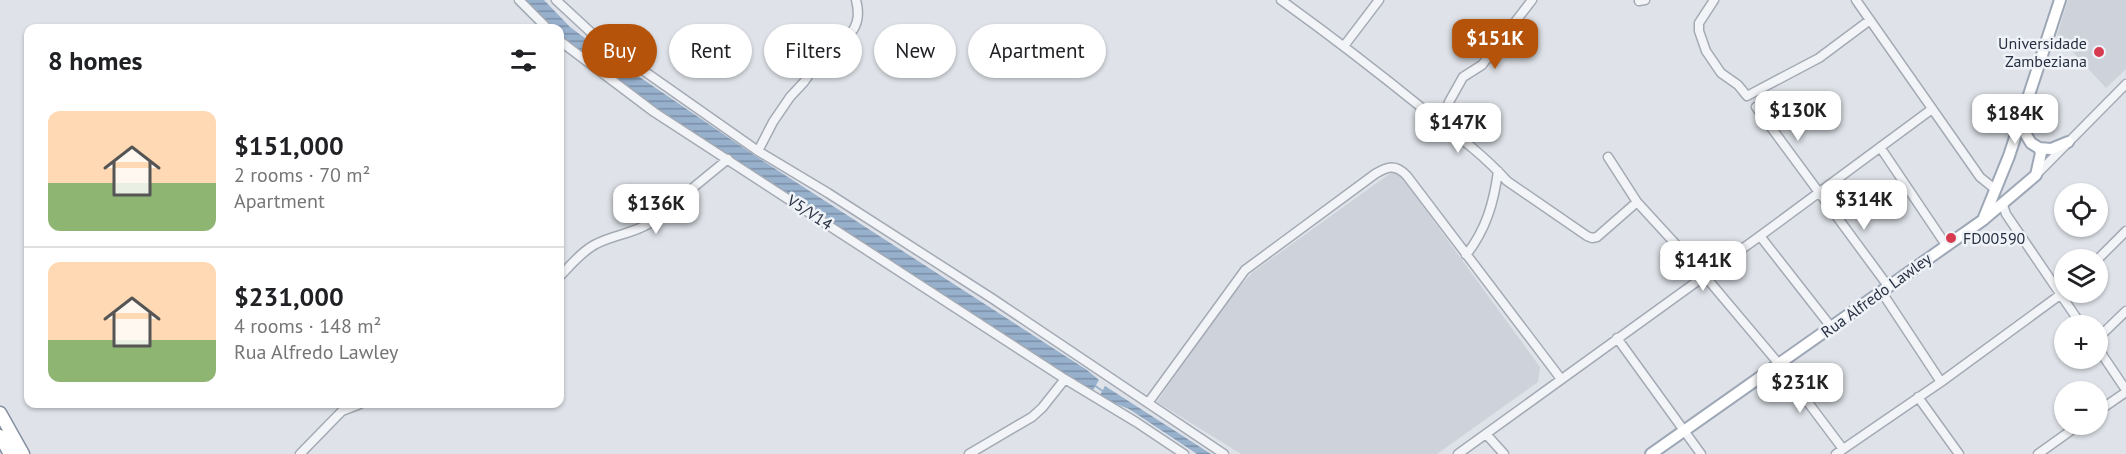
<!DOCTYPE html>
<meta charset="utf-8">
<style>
:root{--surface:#fff;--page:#f6f6f6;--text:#202124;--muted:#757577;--line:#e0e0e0;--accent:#b45309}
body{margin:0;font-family:"PT Sans",sans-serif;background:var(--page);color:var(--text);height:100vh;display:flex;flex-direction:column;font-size:22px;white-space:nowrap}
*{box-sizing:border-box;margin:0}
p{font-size:20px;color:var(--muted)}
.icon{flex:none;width:33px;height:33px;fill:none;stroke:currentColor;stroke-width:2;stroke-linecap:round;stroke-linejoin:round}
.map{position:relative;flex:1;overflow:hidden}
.sheet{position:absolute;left:24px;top:24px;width:540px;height:384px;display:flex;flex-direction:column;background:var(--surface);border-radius:12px;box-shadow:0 2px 4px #0004}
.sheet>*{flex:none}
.top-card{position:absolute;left:582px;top:24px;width:570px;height:54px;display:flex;gap:12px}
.fabs{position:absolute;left:2054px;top:183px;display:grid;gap:12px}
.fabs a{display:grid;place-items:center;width:54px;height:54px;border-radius:50%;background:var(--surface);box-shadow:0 2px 4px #0004;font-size:30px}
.price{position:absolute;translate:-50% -51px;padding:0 14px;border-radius:12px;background:#fff;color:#222;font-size:20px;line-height:39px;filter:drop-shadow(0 2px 3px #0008)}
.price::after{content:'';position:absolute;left:50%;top:36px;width:18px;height:14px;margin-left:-9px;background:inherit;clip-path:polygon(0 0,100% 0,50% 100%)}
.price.current{background:var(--accent);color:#fff}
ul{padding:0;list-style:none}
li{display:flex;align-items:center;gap:18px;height:150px;padding:0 24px}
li+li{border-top:2px solid var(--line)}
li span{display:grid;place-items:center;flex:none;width:168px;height:120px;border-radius:12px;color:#555}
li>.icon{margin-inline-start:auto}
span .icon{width:72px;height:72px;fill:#fffc;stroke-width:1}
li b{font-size:26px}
h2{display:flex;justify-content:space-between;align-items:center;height:72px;padding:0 24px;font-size:26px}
.pill{padding:0 21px;border-radius:27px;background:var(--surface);box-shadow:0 2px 4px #0004;font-size:21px;line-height:54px}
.pill.current{background:var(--accent);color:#fff}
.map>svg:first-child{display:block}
.built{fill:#cdd2db}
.water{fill:url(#water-rules)}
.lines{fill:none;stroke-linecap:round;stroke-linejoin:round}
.stream{stroke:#97b0cc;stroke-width:2}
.minor-casing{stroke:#a4aab4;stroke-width:11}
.major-casing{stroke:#9da7b6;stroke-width:14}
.highway-casing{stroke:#8590a1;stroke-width:15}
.minor{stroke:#f2f4f7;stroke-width:8}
.major{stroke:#fff;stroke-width:10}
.highway{stroke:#fff;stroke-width:12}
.poi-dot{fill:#d73b50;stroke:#eff2f7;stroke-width:2}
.labels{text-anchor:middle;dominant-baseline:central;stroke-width:5;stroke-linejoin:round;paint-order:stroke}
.poi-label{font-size:16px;fill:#273042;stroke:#eff2f7;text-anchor:end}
.street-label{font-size:16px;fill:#273042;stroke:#eff2f7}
</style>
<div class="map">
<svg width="2126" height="454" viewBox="0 0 2126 454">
<defs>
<pattern id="water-rules" width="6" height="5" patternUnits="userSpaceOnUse" patternTransform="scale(1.5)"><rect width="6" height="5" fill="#97b0cc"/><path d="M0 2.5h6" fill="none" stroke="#7b90a7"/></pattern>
</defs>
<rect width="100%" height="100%" fill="#dfe3e9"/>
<path class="built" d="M 2068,0 L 2126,0 L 2126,69 L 2106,88 L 2057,35 Z
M 1392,172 L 1398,172 L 1540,367 L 1538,382 L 1437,454 L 1241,454 L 1157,402 L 1220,308 L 1253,272 Z"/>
<path class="water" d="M 525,0 L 544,0 L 570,27 L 606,54 L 754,155 L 1087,370 L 1099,380 L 1092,392 L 656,109 L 578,53 L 560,35 L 560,28 L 553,28 Z
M 1105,386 L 1211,454 L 1197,454 L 1129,409 L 1099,397 Z"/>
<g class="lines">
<path class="stream" d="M 1094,385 L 1104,392"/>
<defs>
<path id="minor" d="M 519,0 L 547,28
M 556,0 L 597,38 L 758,151 L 828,193 L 993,299 L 1224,454
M 1281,0 C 1331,36 1379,73 1427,112 C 1454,133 1484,155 1507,181 L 1587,236 L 1592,238 L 1597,237 L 1637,202
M 1714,0 L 1699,23 L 1699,31 L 1706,51 L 1721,73 L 1738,85 L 1747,96 L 1819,58 L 1870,20
M 1856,0 L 1980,177 L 1996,190
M 1639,1 L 1645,0
M 560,41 L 654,112 L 1065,379
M 1344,46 L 1379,0
M 1756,107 L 1888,286
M 1438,121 L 1445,112 L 1449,102 L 1463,77 L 1482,65 L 1532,0
M 1880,147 L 1946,245
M 758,151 L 773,122 L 790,97 L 804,82 L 815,66 L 853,30 C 859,21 859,11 856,0
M 1608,157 L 1637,202 L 1704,275 L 1779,364 L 1843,449
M 2036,175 L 2126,84
M 2003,205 L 2006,214 L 2082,326
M 1760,236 L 1832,328
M 1466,255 C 1486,230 1494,202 1498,171
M 2097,260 L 2126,231
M 560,276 C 571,265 582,251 596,244 C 613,235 632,234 650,223 L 728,159
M 1881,291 L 1941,382
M 1617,338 L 1701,454
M 2097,339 L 2126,311
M 2097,347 L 2126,390
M 1918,397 L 1959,454
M 1148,403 L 1245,270 L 1375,174 C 1388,166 1396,164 1407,176 L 1561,379
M 2097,412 L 2126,392
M 1486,434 L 1504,454
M 300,454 L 342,411 L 360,404
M 969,454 L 1032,417 L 1042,408 L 1065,379 L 1136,422 L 1184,454
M 1458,454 L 1760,236 L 1932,109
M 1836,454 L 1941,382 L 2064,292
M 2038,454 L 2080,424"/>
<path id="major" d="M 2039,148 L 2051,149 L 2068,142
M 1983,220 L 2009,156 L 2060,0
M 1651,454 L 1983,220 L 2036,175 L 2041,153 L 2039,148 L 2031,143 L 2025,133 L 2023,115"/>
<path id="highway" d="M 0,413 L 23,454
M 0,436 L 10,454"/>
</defs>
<use href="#minor" class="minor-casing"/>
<use href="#major" class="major-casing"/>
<use href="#highway" class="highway-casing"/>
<use href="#minor" class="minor"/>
<use href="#major" class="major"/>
<use href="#highway" class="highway"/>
</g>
<g class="poi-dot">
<circle cx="2099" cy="52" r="6"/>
<circle cx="1951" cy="238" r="6"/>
</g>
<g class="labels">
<g class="poi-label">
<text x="2087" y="43">Universidade<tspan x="2087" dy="18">Zambeziana</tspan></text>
<text x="1963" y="238" text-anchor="start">FD00590</text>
</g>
<g class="street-label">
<text transform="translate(810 212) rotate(33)">V5/V14</text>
<text transform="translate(1876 295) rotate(-36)">Rua Alfredo Lawley</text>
</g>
</g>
</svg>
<div class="fabs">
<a><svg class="icon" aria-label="locate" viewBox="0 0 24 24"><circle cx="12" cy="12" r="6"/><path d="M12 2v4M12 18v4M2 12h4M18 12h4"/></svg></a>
<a><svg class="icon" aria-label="layers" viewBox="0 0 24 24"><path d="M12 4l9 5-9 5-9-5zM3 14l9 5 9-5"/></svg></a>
<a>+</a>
<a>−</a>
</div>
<b class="price current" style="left:1495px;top:70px">$151K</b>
<b class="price" style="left:1798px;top:142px">$130K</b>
<b class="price" style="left:2015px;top:145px">$184K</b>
<b class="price" style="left:1458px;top:154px">$147K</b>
<b class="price" style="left:1864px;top:231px">$314K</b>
<b class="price" style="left:656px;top:235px">$136K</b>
<b class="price" style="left:1703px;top:292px">$141K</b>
<b class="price" style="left:1800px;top:414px">$231K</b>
<div class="top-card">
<a class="pill current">Buy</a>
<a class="pill">Rent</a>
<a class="pill">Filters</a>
<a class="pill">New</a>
<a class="pill">Apartment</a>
</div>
<section class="sheet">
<h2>8 homes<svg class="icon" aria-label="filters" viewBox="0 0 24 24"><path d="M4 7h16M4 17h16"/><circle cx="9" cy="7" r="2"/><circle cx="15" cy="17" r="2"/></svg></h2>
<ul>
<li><span style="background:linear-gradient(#ffd9b3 60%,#8fb573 0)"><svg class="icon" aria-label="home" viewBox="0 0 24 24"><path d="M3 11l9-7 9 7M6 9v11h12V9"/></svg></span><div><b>$151,000</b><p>2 rooms · 70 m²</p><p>Apartment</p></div></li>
<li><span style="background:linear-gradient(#ffd9b3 65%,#8fb573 0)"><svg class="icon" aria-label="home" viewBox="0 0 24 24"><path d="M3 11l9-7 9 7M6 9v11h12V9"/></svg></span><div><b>$231,000</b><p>4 rooms · 148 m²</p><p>Rua Alfredo Lawley</p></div></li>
</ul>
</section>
</div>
